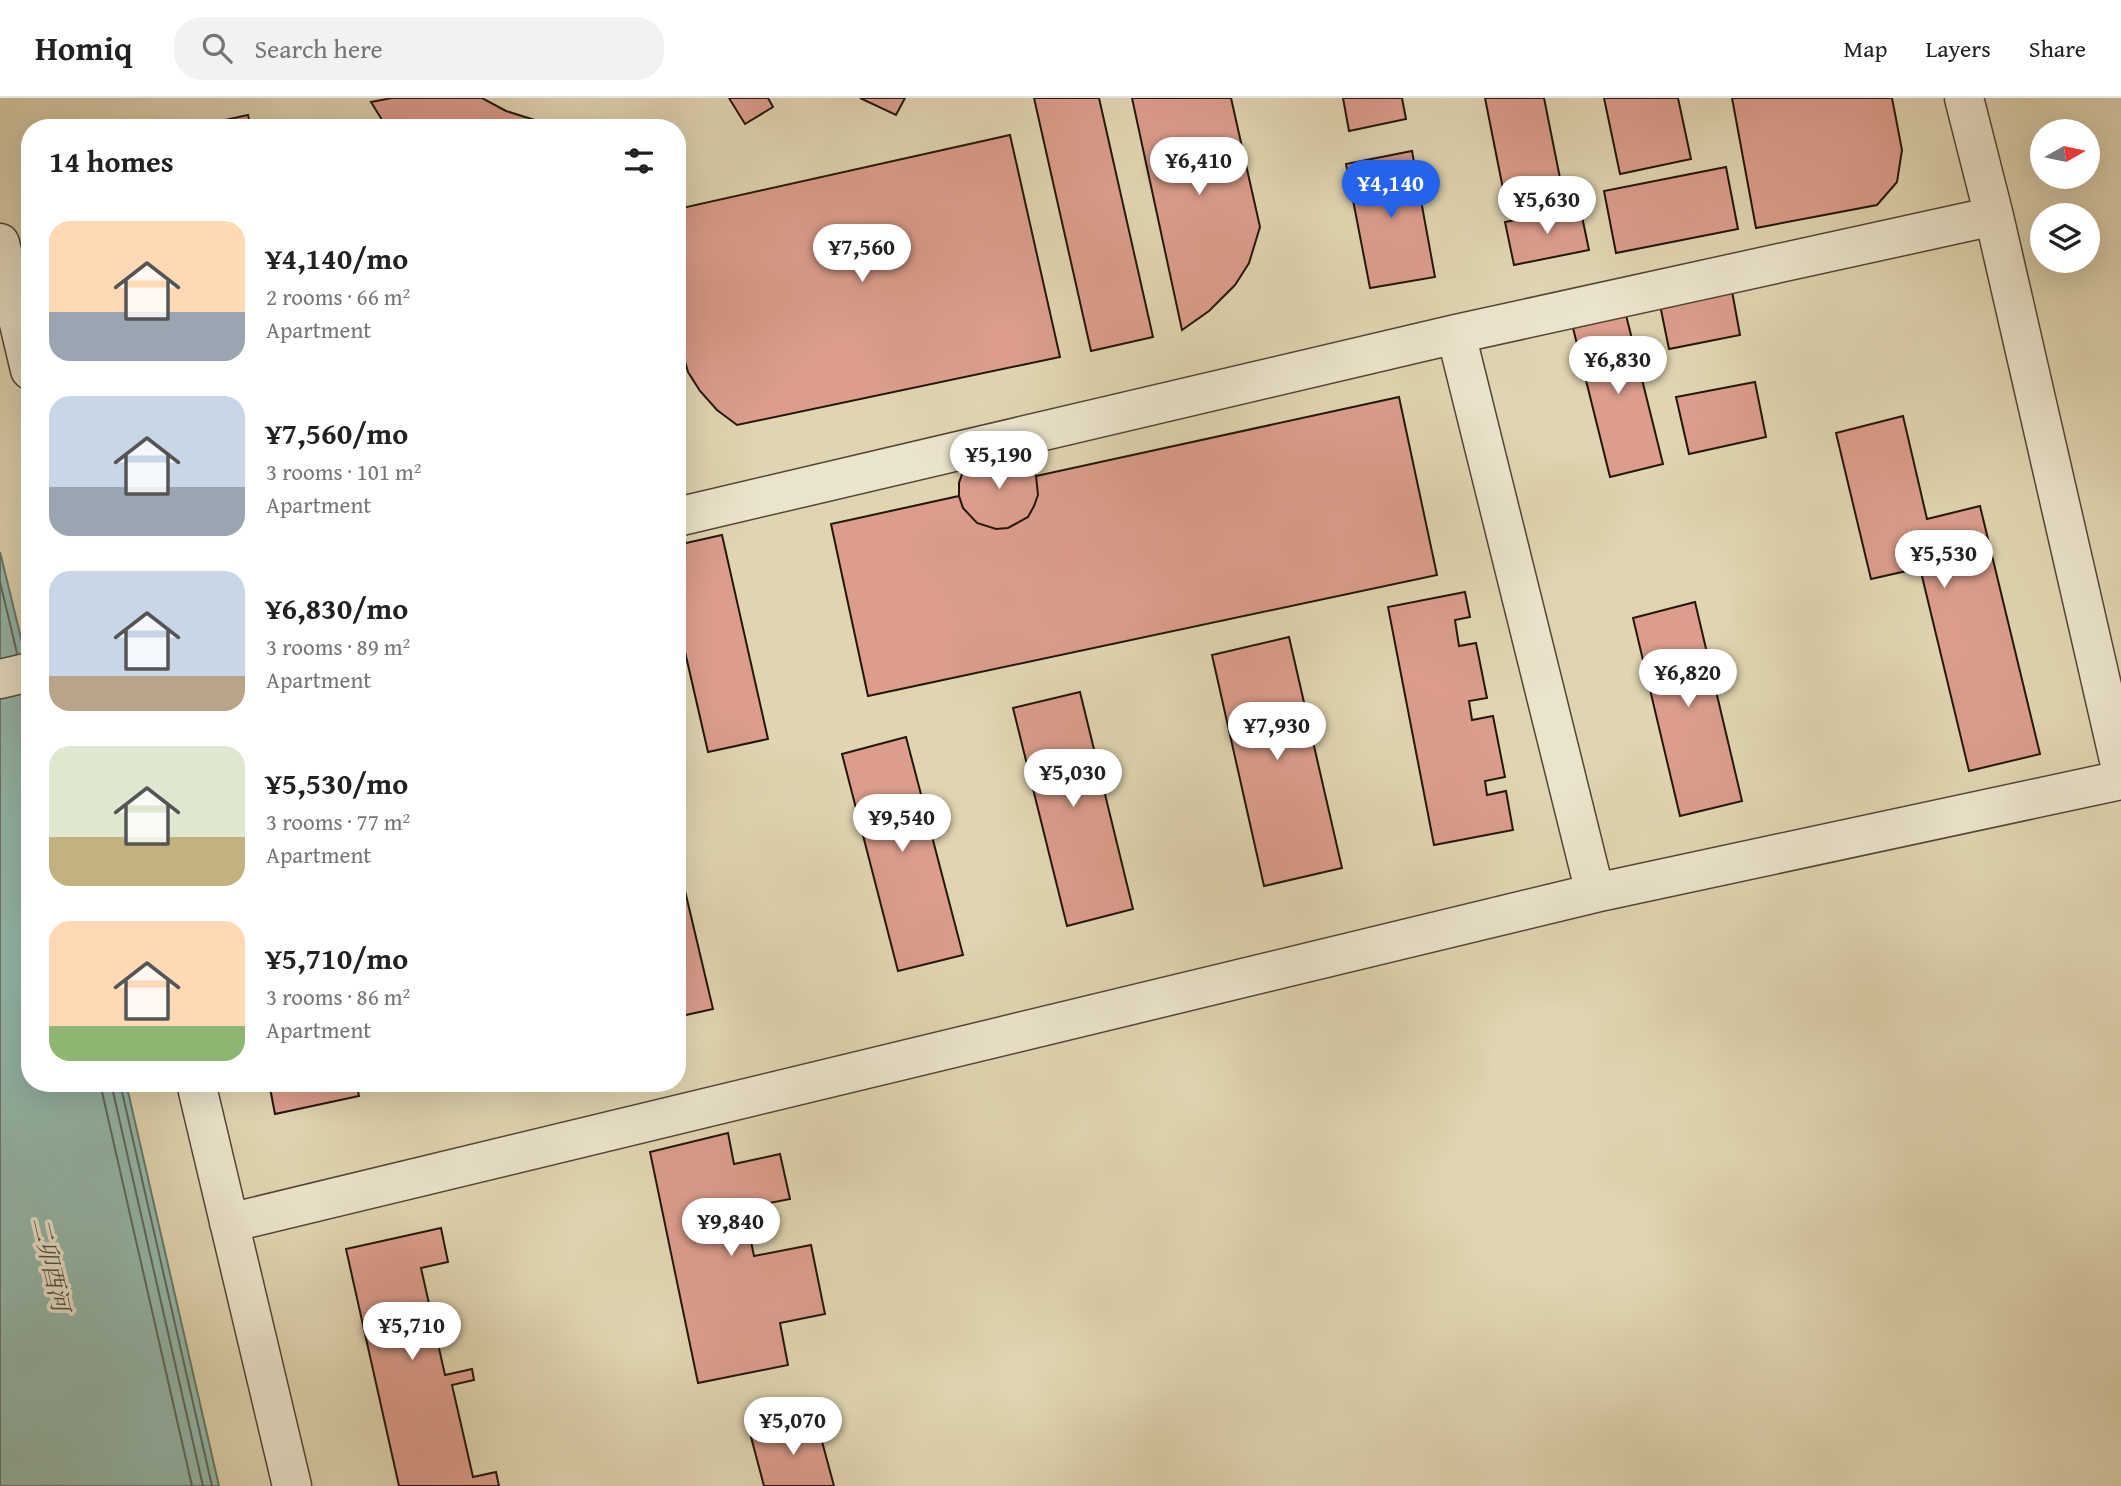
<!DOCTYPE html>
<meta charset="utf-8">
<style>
:root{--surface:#fff;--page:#f2f2f2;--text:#222;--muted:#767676;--line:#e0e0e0;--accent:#2563eb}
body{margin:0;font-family:"Gentium Book Plus","Noto Serif SC",serif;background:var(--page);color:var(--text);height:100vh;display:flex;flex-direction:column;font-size:26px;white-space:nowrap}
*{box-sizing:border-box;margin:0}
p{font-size:23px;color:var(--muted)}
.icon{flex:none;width:38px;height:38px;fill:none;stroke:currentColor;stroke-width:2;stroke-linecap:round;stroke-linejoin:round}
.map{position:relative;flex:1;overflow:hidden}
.panel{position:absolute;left:21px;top:21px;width:665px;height:973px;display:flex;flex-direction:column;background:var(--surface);border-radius:28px;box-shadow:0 7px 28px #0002}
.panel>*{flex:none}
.needle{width:46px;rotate:81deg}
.tools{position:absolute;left:2030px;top:21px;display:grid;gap:14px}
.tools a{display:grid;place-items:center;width:70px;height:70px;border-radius:50%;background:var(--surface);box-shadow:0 7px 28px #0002;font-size:35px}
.price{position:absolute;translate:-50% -60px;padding:0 16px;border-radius:24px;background:#fff;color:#222;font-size:23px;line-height:46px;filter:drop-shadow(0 2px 4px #0008)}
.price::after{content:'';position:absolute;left:50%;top:42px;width:21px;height:16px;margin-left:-10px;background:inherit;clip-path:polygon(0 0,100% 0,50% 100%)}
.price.current{background:var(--accent);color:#fff}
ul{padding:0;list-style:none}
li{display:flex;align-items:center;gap:21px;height:175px;padding:0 28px}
li span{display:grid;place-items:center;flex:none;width:196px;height:140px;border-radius:21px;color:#555}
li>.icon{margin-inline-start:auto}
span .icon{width:84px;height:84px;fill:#fffc;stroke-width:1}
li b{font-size:30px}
h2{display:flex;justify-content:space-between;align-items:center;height:84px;padding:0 28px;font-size:30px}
header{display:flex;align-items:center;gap:42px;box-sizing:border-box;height:98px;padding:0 35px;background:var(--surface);border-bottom:2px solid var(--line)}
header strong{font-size:33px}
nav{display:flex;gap:38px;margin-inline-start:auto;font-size:24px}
.search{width:490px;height:63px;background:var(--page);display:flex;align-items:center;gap:18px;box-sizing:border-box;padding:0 24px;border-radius:28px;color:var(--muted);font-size:26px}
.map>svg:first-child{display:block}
.water{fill:#94b9ac;stroke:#67786c;stroke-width:2}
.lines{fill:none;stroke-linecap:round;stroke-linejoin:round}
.shore{stroke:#5c685c;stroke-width:2}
.building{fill:#dc9d8c;stroke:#24160c;stroke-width:2}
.minor-casing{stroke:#534635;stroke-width:41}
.minor{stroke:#ebe4cc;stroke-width:38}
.labels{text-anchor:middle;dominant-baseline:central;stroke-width:7;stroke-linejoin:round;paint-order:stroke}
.water-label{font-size:24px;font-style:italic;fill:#4b4f44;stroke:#ebe4cc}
</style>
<header>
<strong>Homiq</strong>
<div class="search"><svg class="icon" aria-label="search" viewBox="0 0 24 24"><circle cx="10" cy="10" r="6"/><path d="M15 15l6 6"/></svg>Search here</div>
<nav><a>Map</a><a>Layers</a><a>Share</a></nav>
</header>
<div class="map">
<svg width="2121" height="1388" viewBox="0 0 2121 1388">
<rect width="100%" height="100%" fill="#e0d5b1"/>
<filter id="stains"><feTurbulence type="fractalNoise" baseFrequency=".00286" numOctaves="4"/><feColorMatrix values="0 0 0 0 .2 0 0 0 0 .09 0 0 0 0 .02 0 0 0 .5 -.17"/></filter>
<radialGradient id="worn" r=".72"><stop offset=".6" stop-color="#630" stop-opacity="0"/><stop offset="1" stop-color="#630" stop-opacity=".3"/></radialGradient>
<path class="water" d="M 0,454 L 30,577 L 30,985 L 126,985 L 219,1388 L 0,1388 Z"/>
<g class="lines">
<path class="shore" d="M 0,484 L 17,555
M 100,985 L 192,1388
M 111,985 L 203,1388
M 120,985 L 212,1388"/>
</g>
<path class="building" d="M 392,0 L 482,0 L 506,13 L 560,30 L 387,30 L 371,4 Z
M 729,0 L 768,0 L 773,9 L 745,26 Z
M 860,0 L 905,0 L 896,17 Z
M 1034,0 L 1099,0 L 1153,239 L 1091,253 Z
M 1132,0 L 1231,0 L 1260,129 L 1249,165 L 1235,187 L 1209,213 L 1182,232 Z
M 1343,0 L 1402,0 L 1406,21 L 1349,33 Z
M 1485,0 L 1544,0 L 1563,95 L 1506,106 Z
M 1604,0 L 1678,0 L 1691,61 L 1620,76 Z
M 1732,0 L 1892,0 L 1902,52 L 1897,84 L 1877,107 L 1756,130 Z
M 248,17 L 251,30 L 188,30 Z
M 1010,37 L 1060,259 L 737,327 L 717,312 L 700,293 L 688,274 L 677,234 L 677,141 L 682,110 Z
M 1412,53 L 1435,179 L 1370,190 L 1346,66 Z
M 1726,69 L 1738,131 L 1616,155 L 1604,93 Z
M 1580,109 L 1589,152 L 1514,167 L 1505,124 Z
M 1732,193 L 1740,237 L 1669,251 L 1660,207 Z
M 1626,217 L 1663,366 L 1610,379 L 1573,230 Z
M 1755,284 L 1766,339 L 1689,356 L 1676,299 Z
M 1399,299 L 1437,477 L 868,598 L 831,426 L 959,398 L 963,410 L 977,425 L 996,431 L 1008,430 L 1028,419 L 1034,408 L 1038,397 L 1036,378 Z
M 1903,318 L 1927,421 L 1980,408 L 2040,656 L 1969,673 L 1920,470 L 1871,481 L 1836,335 Z
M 1020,357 L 1029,366 L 1036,378 L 1038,397 L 1034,408 L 1028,419 L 1008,430 L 996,431 L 977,425 L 963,410 L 959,398 L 959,385 L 963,373 L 971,362 Z
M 722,437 L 768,641 L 708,654 L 677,519 L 677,447 Z
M 1465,494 L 1470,519 L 1455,522 L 1459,548 L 1476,545 L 1487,600 L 1469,603 L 1472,622 L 1493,618 L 1505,679 L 1485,683 L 1487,697 L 1506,693 L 1513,732 L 1434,747 L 1388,509 Z
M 1695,504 L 1742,703 L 1680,718 L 1633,520 Z
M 1289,539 L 1342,770 L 1264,788 L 1212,557 Z
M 1080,594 L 1133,811 L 1067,828 L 1013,610 Z
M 906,639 L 963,857 L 898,873 L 842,656 Z
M 677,759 L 713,911 L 677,919 Z
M 269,985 L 356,985 L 359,998 L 275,1016 Z
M 728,1035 L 734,1066 L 780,1056 L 790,1101 L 744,1110 L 754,1158 L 811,1147 L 825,1216 L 780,1225 L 788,1267 L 698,1285 L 650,1054 Z
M 441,1130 L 448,1164 L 421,1170 L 445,1277 L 472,1271 L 474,1282 L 452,1287 L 473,1379 L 496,1374 L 499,1388 L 399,1388 L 346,1151 Z
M 816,1321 L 834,1388 L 764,1388 L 751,1339 Z"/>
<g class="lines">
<defs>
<path id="minor" d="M 1964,0 L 1994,118 L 2121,671
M 0,145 L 30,272
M 1456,236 L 1595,795
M 677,419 L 1456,236 L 1994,118
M 0,581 L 30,574
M 196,985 L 292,1388
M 229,1125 L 1595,795 L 2121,682"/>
</defs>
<use href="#minor" class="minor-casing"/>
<use href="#minor" class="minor"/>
</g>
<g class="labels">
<g class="water-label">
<text transform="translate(51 1166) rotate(77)">二卯酉河</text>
</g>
</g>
<rect width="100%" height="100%" filter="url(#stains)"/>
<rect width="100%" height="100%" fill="url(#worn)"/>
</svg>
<div class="tools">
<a><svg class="needle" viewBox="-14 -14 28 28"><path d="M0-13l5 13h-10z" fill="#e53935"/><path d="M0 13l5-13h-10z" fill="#767676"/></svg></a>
<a><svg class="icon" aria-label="layers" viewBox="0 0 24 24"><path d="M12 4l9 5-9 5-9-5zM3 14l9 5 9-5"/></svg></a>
</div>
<b class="price" style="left:1199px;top:99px">¥6,410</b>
<b class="price current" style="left:1391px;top:122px">¥4,140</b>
<b class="price" style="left:1547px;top:138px">¥5,630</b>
<b class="price" style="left:862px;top:186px">¥7,560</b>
<b class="price" style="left:1618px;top:298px">¥6,830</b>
<b class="price" style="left:999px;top:393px">¥5,190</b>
<b class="price" style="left:1944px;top:492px">¥5,530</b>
<b class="price" style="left:1688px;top:611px">¥6,820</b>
<b class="price" style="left:1277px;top:664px">¥7,930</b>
<b class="price" style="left:1073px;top:711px">¥5,030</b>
<b class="price" style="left:902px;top:756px">¥9,540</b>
<b class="price" style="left:731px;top:1160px">¥9,840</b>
<b class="price" style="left:412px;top:1264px">¥5,710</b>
<b class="price" style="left:793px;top:1359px">¥5,070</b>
<section class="panel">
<h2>14 homes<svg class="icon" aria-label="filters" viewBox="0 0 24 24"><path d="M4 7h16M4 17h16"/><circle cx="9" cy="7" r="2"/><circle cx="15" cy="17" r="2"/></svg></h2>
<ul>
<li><span style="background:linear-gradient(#ffd9b3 65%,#9aa5b1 0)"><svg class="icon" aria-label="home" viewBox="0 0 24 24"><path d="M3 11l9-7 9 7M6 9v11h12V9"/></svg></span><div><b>¥4,140/mo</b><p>2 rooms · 66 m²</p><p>Apartment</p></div></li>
<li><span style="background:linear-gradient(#c9d6e8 65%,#9aa5b1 0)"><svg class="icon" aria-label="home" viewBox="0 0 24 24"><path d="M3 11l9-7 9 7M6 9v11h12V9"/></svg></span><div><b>¥7,560/mo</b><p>3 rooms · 101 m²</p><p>Apartment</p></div></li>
<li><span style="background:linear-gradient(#c9d6e8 75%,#b9a48a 0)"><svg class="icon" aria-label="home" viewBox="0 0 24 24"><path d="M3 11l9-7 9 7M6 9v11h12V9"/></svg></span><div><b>¥6,830/mo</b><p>3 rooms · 89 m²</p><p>Apartment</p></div></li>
<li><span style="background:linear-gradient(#dfe7d0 65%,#c2b280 0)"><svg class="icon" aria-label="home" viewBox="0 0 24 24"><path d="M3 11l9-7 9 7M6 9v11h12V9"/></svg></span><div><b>¥5,530/mo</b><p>3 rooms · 77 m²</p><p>Apartment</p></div></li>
<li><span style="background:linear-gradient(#ffd9b3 75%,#8fb573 0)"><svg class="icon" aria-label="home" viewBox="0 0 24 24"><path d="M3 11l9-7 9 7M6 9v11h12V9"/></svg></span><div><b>¥5,710/mo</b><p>3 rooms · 86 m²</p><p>Apartment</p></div></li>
</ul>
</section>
</div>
